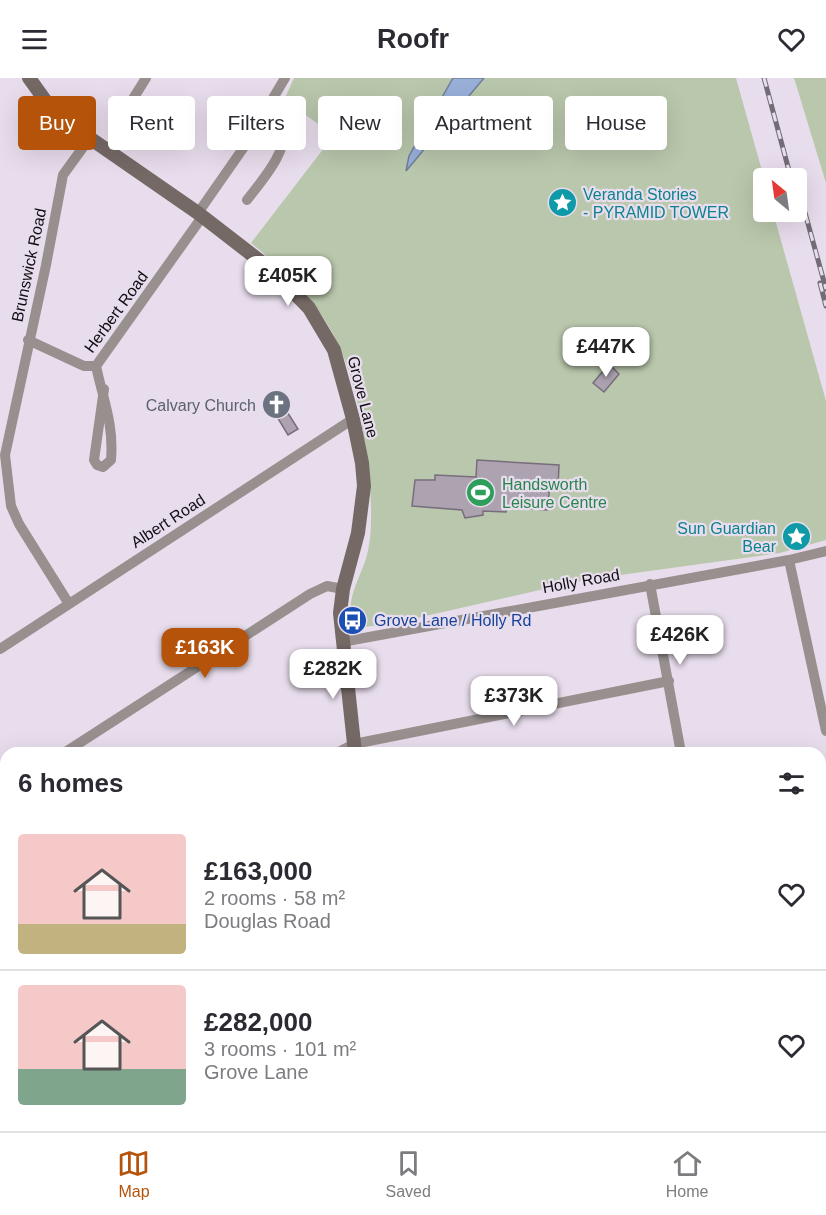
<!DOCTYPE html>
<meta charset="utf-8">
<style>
:root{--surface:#fff;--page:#f7f7f7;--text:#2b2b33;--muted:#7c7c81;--line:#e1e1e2;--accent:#b45309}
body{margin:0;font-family:Helvetica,sans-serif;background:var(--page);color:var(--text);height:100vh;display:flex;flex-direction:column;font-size:22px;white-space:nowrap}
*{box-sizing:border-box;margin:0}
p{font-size:20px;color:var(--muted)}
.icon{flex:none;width:33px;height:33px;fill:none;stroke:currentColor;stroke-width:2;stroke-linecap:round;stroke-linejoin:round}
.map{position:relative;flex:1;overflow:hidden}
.drawer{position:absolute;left:0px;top:669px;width:826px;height:384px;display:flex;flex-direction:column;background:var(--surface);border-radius:18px 18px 0 0;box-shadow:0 6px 24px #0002}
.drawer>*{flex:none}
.top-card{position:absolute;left:18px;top:18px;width:790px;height:54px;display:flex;gap:12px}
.needle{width:39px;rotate:331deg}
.buttons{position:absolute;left:753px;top:90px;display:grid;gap:12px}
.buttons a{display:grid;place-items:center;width:54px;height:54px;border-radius:6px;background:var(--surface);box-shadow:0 6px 24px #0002;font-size:30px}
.price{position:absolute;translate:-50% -51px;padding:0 14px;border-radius:12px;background:#fff;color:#222;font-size:20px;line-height:39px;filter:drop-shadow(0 2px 3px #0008)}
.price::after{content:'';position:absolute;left:50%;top:36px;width:18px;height:14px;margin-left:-9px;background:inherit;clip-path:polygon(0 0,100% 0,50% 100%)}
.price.current{background:var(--accent);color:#fff}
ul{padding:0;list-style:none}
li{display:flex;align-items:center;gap:18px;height:150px;padding:0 18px}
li+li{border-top:2px solid var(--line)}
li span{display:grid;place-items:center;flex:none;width:168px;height:120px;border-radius:6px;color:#555}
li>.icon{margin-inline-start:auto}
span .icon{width:72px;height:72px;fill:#fffc;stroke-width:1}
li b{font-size:26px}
h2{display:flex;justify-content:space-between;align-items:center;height:72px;padding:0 18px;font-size:26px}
.chip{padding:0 21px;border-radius:6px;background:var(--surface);box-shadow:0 6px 24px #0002;font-size:21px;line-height:54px}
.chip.current{background:var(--accent);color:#fff}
header{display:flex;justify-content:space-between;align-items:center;height:78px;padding:0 18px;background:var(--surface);font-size:27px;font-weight:800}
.menu{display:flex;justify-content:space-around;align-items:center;height:84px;border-top:2px solid var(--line);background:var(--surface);font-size:16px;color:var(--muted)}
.menu a{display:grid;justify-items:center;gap:3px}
.menu .current{color:var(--accent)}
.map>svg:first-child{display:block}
.green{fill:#b9c7ac}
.water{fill:#99b0d9;stroke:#707f9e;stroke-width:1.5}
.building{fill:#aca2b0;stroke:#776d7b;stroke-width:1.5}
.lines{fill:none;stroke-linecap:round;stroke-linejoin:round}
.street{stroke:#98908e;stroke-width:10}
.secondary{stroke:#756966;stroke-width:14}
.rail-casing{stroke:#736c76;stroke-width:5}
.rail{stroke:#e8ddec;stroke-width:3;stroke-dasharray:9;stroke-linecap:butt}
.labels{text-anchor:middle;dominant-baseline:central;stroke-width:4.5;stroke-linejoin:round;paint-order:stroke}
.culture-label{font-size:16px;fill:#0d838f;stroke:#e8ddec;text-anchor:start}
.street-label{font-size:16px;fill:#120e13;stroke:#e8ddec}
.worship-label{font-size:16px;fill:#5b616d;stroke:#e8ddec;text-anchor:end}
.leisure-label{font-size:16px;fill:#27864d;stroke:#e8ddec;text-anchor:start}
.transit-label{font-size:16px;fill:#164399;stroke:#e8ddec;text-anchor:start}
</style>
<header><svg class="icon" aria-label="menu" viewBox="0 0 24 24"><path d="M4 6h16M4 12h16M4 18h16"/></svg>Roofr<svg class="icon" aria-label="heart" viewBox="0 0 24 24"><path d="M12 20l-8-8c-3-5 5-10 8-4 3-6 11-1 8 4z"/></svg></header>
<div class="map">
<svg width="826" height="1053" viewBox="0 0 826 1053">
<rect width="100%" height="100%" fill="#e8ddec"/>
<path class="green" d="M 294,0 L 736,0 L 764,100 L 764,134 L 773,134 L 826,323 L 826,462 L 780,475 L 584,502 L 399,544 L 358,550 C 339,530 362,498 367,477 C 370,466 371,452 371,441 C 372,417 368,392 365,368 C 352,272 327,226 251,165 L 334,57 L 284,22 Z
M 794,0 L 826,0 L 826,105 Z"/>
<path class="water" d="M 453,0 L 484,0 L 406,93 L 409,78 Z"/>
<path class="building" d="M 609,286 L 619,296 L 604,314 L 593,305 Z
M 274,313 L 298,351 L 288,357 L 265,319 Z
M 477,382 L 559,387 L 558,409 L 550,409 L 547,432 L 506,429 L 506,434 L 483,433 L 483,437 L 465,440 L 462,432 L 412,428 L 415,402 L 435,402 L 435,397 L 476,399 Z"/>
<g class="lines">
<path class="street" d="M 146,0 L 131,24 L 150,39
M 108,74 L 139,32
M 247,122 C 263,101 289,73 284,45 L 294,34
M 198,135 L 244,69 L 285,0
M 28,262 L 84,288 L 96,288
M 96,288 C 103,321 114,346 111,382 L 103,389 L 97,387 L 94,382 L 104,311
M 96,288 L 202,139
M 789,482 L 826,653
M 650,506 L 681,675
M 69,526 L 19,446 L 11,428 L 5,377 L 46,187 L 63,97 L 89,61
M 342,564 L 789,482 L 826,473
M 0,571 L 353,341
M 64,675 L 310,516 L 327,508 L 343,511
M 337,675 L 354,666 L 669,603
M 0,717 L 6,713
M 820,859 L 826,858
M 0,914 L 6,910
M 0,927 L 6,936
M 820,977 L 826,976
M 72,1047 L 74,1053
M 202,1047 L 205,1053
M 682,1047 L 686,1053
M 260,1053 L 264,1047
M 491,1053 L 503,1047"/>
<path class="secondary" d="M 29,0 L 55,36 L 198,135 L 273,193 L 309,230 L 334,272 L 353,341 L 362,385 L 364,408 L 358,455 L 343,511 L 340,535 L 355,675
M 475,1047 L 478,1053"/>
<defs>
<path id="rail" d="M 764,0 L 791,100
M 796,102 L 826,211
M 820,205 L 826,228"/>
</defs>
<use href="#rail" class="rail-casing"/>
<use href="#rail" class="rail"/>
</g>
<defs>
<symbol id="sight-disc" viewBox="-11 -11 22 22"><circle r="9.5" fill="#0f9aa8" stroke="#e8ddec"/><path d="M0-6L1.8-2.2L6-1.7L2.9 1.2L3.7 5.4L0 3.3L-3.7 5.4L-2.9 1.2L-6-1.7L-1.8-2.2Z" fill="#fff"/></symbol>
<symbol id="church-disc" viewBox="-11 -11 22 22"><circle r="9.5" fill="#6b7280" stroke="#e8ddec"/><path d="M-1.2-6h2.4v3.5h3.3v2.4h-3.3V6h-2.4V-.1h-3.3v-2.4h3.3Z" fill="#fff"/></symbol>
<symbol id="stadium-disc" viewBox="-11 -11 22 22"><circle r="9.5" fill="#2e9e5b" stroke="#e8ddec"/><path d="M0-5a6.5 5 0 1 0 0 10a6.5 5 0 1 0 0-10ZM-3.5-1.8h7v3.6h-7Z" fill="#fff"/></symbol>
<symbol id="bus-disc" viewBox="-11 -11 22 22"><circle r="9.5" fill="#1a4fb4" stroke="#e8ddec"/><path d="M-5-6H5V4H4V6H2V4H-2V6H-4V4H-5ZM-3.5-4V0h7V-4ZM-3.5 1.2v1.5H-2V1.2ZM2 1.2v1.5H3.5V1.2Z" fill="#fff"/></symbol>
</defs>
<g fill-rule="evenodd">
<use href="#sight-disc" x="546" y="108" width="33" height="33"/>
<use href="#church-disc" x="260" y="310" width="33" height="33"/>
<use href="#stadium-disc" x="464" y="398" width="33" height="33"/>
<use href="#sight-disc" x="780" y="442" width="33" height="33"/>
<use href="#bus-disc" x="336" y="526" width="33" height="33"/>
</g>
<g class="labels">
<g class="culture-label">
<text x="583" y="116">Veranda Stories<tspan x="583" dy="18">- PYRAMID TOWER</tspan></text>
<text x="776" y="450" text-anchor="end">Sun Guardian<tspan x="776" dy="18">Bear</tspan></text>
</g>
<g class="street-label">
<text transform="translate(29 187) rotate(-78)">Brunswick Road</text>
<text transform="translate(116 234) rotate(-54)">Herbert Road</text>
<text transform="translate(363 319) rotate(76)">Grove Lane</text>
<text transform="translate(168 443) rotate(-33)">Albert Road</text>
<text transform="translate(581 503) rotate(-10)">Holly Road</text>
</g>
<g class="worship-label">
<text x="256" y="327">Calvary Church</text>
</g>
<g class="leisure-label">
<text x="502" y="406">Handsworth<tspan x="502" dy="18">Leisure Centre</tspan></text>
</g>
<g class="transit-label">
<text x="374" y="542">Grove Lane / Holly Rd</text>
</g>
</g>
</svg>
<div class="buttons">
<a><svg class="needle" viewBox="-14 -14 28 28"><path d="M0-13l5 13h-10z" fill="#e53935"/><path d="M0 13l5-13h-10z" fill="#7c7c81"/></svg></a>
</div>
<b class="price" style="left:288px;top:229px">£405K</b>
<b class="price" style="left:606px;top:300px">£447K</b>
<b class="price" style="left:680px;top:588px">£426K</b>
<b class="price current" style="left:205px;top:601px">£163K</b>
<b class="price" style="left:333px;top:622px">£282K</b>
<b class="price" style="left:514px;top:649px">£373K</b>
<div class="top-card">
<a class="chip current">Buy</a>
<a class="chip">Rent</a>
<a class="chip">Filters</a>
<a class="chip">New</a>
<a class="chip">Apartment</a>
<a class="chip">House</a>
</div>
<section class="drawer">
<h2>6 homes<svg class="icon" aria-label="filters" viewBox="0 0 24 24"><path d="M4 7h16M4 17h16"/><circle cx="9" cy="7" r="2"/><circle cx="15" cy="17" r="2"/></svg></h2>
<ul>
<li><span style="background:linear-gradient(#f6c9c9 75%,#c2b280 0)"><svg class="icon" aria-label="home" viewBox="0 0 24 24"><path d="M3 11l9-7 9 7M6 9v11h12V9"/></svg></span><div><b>£163,000</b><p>2 rooms · 58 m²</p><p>Douglas Road</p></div><svg class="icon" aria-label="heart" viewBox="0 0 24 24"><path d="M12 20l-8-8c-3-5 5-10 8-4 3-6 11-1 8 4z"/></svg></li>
<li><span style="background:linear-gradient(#f6c9c9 70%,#7fa58c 0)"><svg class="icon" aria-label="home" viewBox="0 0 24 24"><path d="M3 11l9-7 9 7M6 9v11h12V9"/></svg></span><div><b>£282,000</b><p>3 rooms · 101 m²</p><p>Grove Lane</p></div><svg class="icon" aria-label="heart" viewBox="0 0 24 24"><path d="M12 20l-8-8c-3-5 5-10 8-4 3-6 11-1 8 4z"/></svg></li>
</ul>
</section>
</div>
<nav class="menu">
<a class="current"><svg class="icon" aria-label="map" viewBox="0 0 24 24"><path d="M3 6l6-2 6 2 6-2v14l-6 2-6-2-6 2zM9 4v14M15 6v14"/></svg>Map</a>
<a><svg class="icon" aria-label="saved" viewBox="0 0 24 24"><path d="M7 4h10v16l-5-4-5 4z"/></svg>Saved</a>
<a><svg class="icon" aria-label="home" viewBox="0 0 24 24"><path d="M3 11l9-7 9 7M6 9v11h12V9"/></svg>Home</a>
</nav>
